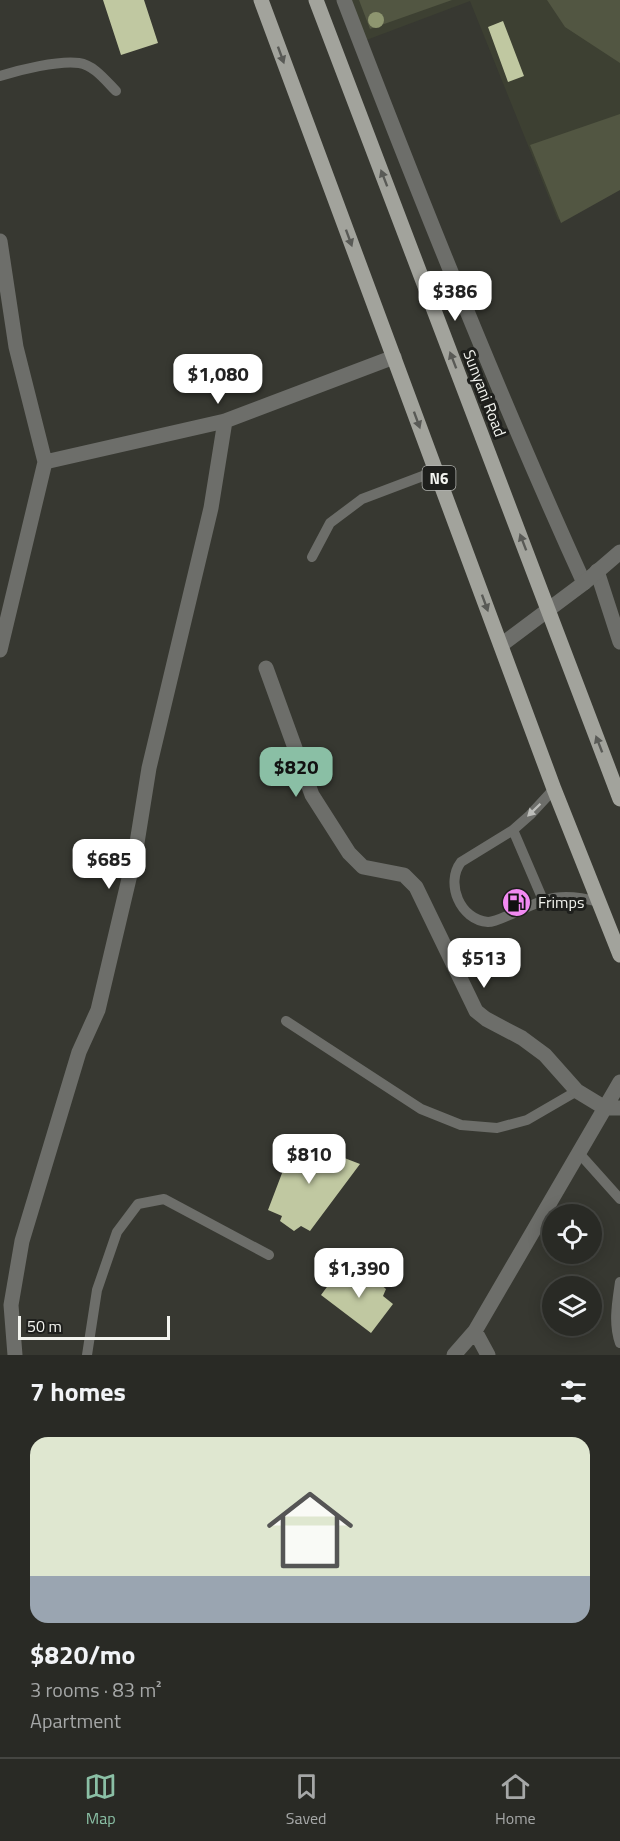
<!DOCTYPE html>
<meta charset="utf-8">
<style>
:root{--surface:#292a25;--page:#31322d;--text:#f1f3f6;--muted:#a5a7a7;--line:#454642;--accent:#8abfa5}
body{margin:0;font-family:"Titillium Web",sans-serif;background:var(--page);color:var(--text);height:100vh;display:flex;flex-direction:column;font-size:22px;white-space:nowrap}
*{box-sizing:border-box;margin:0}
p{font-size:20px;color:var(--muted)}
.icon{flex:none;width:33px;height:33px;fill:none;stroke:currentColor;stroke-width:2;stroke-linecap:round;stroke-linejoin:round}
.map{position:relative;height:1355px;overflow:hidden}
.details{display:flex;flex-direction:column;background:var(--surface);flex:1}
.details>*{flex:none}
.fabs{position:absolute;left:542px;top:1204px;display:grid;gap:12px}
.fabs a{display:grid;place-items:center;width:60px;height:60px;border-radius:50%;background:var(--surface);box-shadow:0 3px 15px #0003,0 0 0 2px var(--line);font-size:30px}
.scale{position:absolute;left:18px;bottom:15px;width:152px;box-sizing:border-box;padding-left:6px;border:3px solid #f3f4ef;border-top:0;font-size:16px;line-height:21px;white-space:nowrap;color:#f3f4ef;-webkit-text-stroke:4px #1e1f1c;paint-order:stroke}
.price{position:absolute;translate:-50% -51px;padding:0 14px;border-radius:12px;background:#fff;color:#222;font-size:20px;line-height:39px;filter:drop-shadow(0 2px 3px #0008)}
.price::after{content:'';position:absolute;left:50%;top:36px;width:18px;height:14px;margin-left:-9px;background:inherit;clip-path:polygon(0 0,100% 0,50% 100%)}
.price.active{background:var(--accent);color:#111}
ul{padding:0;list-style:none}
li{display:grid;align-content:center;gap:12px;height:318px;padding:0 30px}
li+li{border-top:2px solid var(--line)}
li span{display:grid;place-items:center;height:186px;border-radius:18px;color:#555}
li>.icon{margin-inline-start:auto}
span .icon{width:108px;height:108px;fill:#fffc;stroke-width:1}
li b{font-size:26px}
h2{display:flex;justify-content:space-between;align-items:center;height:72px;padding:0 30px;font-size:26px}
.menu{display:flex;justify-content:space-around;align-items:center;height:84px;border-top:2px solid var(--line);background:var(--surface);font-size:16px;color:var(--muted)}
.menu a{display:grid;justify-items:center;gap:3px}
.menu .active{color:var(--accent)}
.map>svg:first-child{display:block}
.built{fill:#3d4032}
.green{fill:#525642}
.building{fill:#c0c8a1}
.lines{fill:none;stroke-linecap:round;stroke-linejoin:round}
.service{stroke:#6d6e6a;stroke-width:10}
.minor{stroke:#6d6e6a;stroke-width:15}
.tertiary{stroke:#6d6e6a;stroke-width:15}
.primary{stroke:#a2a39c;stroke-width:15}
.tree{fill:#8e9670}
.oneway{fill:#595a56}
.oneway2{fill:#bdbeba}
.labels{text-anchor:middle;dominant-baseline:central;stroke-width:6;stroke-linejoin:round;paint-order:stroke}
.shield{fill:#1e1f1c;stroke:#b3b4b0;stroke-width:1.5}
.shield-label{font-size:15px;font-weight:bold;fill:#f3f4ef}
.street-label{font-size:16px;fill:#f3f4ef;stroke:#1e1f1c}
.poi-label{font-size:16px;fill:#f3f4ef;stroke:#1e1f1c;text-anchor:start}
</style>
<div class="map">
<svg width="620" height="1355" viewBox="0 0 620 1355">
<rect width="100%" height="100%" fill="#373831"/>
<path class="built" d="M 346,0 L 620,0 L 620,187 L 603,198 L 558,220 L 470,1 L 361,42 Z"/>
<path class="green" d="M 359,0 L 452,0 L 370,29 Z
M 547,0 L 620,0 L 620,63 L 565,27 Z
M 620,114 L 620,190 L 561,223 L 530,145 Z"/>
<path class="building" d="M 103,0 L 144,0 L 158,43 L 121,55 Z
M 503,21 L 524,76 L 508,82 L 488,27 Z
M 295,1139 L 360,1164 L 310,1231 L 301,1226 L 294,1231 L 280,1221 L 282,1216 L 268,1210 Z
M 341,1268 L 362,1284 L 369,1275 L 386,1289 L 383,1296 L 393,1304 L 371,1333 L 321,1295 Z"/>
<g class="lines">
<path class="service" d="M 0,76 C 19,70 59,60 79,63 C 94,65 106,81 116,91
M 312,557 L 330,523 L 362,499 L 436,471
M 554,789 L 530,815 L 513,830 L 461,862 C 445,883 460,920 488,922 C 496,922 506,916 514,913 C 548,897 562,892 599,902
M 513,830 L 543,900
M 286,1021 L 421,1109 L 461,1125 L 497,1128 L 527,1120 L 577,1091
M 578,1152 L 620,1199
M 620,1282 C 617,1303 613,1323 620,1343
M 87,1355 L 97,1290 L 117,1232 L 138,1204 L 164,1199 L 269,1255"/>
<path class="minor" d="M 344,0 C 419,196 497,392 584,583
M 0,241 L 16,347 L 45,462 L 0,650
M 45,462 L 225,421 L 394,357
M 597,571 L 620,642
M 266,668 L 312,795 L 349,853 L 363,867 L 404,875 L 416,887 L 476,1011 L 486,1019 L 522,1038 L 545,1055 L 577,1091 L 605,1108 L 620,1108
M 475,1331 L 488,1355
M 15,1355 L 11,1305 L 22,1241 L 79,1052 L 98,1010 L 136,849 L 149,768 L 211,508 L 225,421
M 454,1355 L 475,1331 L 620,1082"/>
<path class="tertiary" d="M 501,645 L 584,583 L 620,552"/>
<path class="primary" d="M 261,0 L 554,789 L 620,955
M 316,0 L 620,799"/>
</g>
<circle class="tree" cx="376" cy="20" r="8"/>
<defs><path id="oneway-solid" d="M-6-.8H1V-3.2L6.5 0L1 3.2V.8H-6Z" transform="scale(1.5)"/></defs>
<g class="oneway">
<use href="#oneway-solid" transform="translate(281 55) rotate(70)"/>
<use href="#oneway-solid" transform="translate(384 178) rotate(-111)"/>
<use href="#oneway-solid" transform="translate(349 238) rotate(70)"/>
<use href="#oneway-solid" transform="translate(453 360) rotate(-111)"/>
<use href="#oneway-solid" transform="translate(417 420) rotate(70)"/>
<use href="#oneway-solid" transform="translate(523 542) rotate(-111)"/>
<use href="#oneway-solid" transform="translate(485 603) rotate(70)"/>
<use href="#oneway-solid" transform="translate(599 744) rotate(-111)"/>
</g>
<use class="oneway2" href="#oneway-solid" transform="translate(534 810) rotate(136)"/>
<defs>
<symbol id="fuel-disc" viewBox="-11 -11 22 22"><circle r="9.5" fill="#f28af2" stroke="#1e1f1c"/><path d="M-5.5-6h7V0h2V4h1.3V-2.5L3-4.5l.8-.8L6-3V5H2.5V1h-1V6h-7ZM-4.2-4.7v3.2H.2V-4.7Z" fill="#111"/></symbol>
</defs>
<g fill-rule="evenodd">
<use href="#fuel-disc" x="500" y="886" width="33" height="33"/>
</g>
<g class="labels">
<rect class="shield" x="422.5" y="466" width="33" height="24" rx="4.5"/>
<g class="shield-label">
<text x="439" y="478">N6</text>
</g>
<g class="street-label">
<text transform="translate(485 393) rotate(69)">Sunyani Road</text>
</g>
<g class="poi-label">
<text x="538" y="902">Frimps</text>
</g>
</g>
</svg>
<div class="fabs">
<a><svg class="icon" aria-label="locate" viewBox="0 0 24 24"><circle cx="12" cy="12" r="6"/><path d="M12 2v4M12 18v4M2 12h4M18 12h4"/></svg></a>
<a><svg class="icon" aria-label="layers" viewBox="0 0 24 24"><path d="M12 4l9 5-9 5-9-5zM3 14l9 5 9-5"/></svg></a>
</div>
<div class="scale">50 m</div>
<b class="price" style="left:455px;top:322px">$386</b>
<b class="price" style="left:218px;top:405px">$1,080</b>
<b class="price active" style="left:296px;top:798px">$820</b>
<b class="price" style="left:109px;top:890px">$685</b>
<b class="price" style="left:484px;top:989px">$513</b>
<b class="price" style="left:309px;top:1185px">$810</b>
<b class="price" style="left:359px;top:1299px">$1,390</b>
</div>
<section class="details">
<h2>7 homes<svg class="icon" aria-label="filters" viewBox="0 0 24 24"><path d="M4 7h16M4 17h16"/><circle cx="9" cy="7" r="2"/><circle cx="15" cy="17" r="2"/></svg></h2>
<ul>
<li><span style="background:linear-gradient(#dfe7d0 75%,#9aa5b1 0)"><svg class="icon" aria-label="home" viewBox="0 0 24 24"><path d="M3 11l9-7 9 7M6 9v11h12V9"/></svg></span><div><b>$820/mo</b><p>3 rooms · 83 m²</p><p>Apartment</p></div></li>
</ul>
</section>
<nav class="menu">
<a class="active"><svg class="icon" aria-label="map" viewBox="0 0 24 24"><path d="M3 6l6-2 6 2 6-2v14l-6 2-6-2-6 2zM9 4v14M15 6v14"/></svg>Map</a>
<a><svg class="icon" aria-label="saved" viewBox="0 0 24 24"><path d="M7 4h10v16l-5-4-5 4z"/></svg>Saved</a>
<a><svg class="icon" aria-label="home" viewBox="0 0 24 24"><path d="M3 11l9-7 9 7M6 9v11h12V9"/></svg>Home</a>
</nav>
